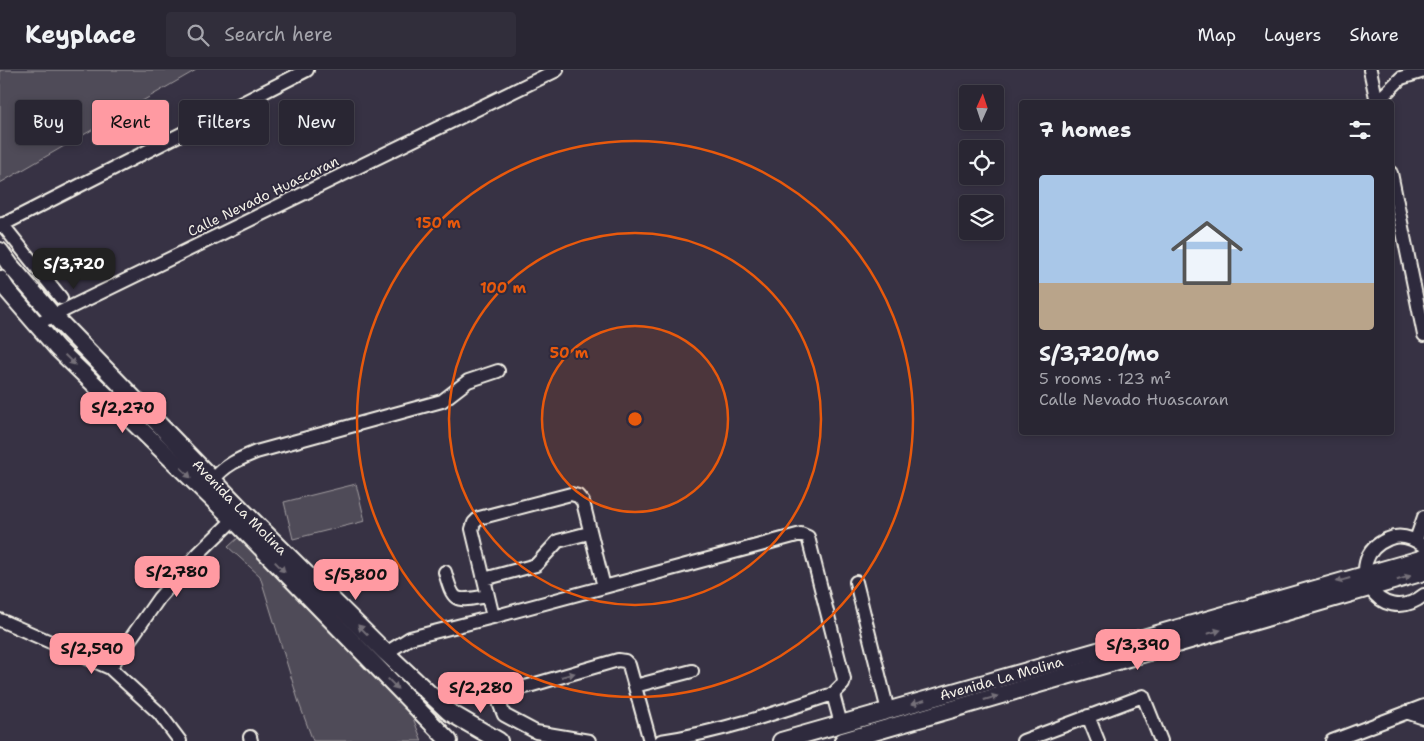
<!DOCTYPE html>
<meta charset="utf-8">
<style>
:root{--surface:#292633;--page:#312e3b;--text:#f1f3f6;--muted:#a5a5ac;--line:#45434e;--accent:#ff9aa2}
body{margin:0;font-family:"Shantell Sans",sans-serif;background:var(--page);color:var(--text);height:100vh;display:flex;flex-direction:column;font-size:19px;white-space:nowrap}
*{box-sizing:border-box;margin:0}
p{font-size:16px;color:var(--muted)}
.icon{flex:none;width:28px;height:28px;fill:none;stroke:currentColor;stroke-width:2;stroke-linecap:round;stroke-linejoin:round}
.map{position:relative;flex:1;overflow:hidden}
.panel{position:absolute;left:1019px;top:30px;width:375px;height:335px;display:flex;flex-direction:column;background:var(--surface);border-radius:5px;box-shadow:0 2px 8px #0003,0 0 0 1px var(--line)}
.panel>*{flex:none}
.banner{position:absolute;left:15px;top:30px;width:475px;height:45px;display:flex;gap:10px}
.needle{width:32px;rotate:3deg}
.fabs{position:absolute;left:959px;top:15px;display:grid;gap:10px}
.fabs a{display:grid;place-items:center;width:45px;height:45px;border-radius:5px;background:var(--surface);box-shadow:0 2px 8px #0003,0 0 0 1px var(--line);font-size:25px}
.price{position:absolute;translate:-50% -42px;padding:0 11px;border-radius:10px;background:var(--accent);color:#111;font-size:16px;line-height:32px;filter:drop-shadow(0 1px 2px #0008)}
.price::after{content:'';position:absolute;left:50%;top:30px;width:15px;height:11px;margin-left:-8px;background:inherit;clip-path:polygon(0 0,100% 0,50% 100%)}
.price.current{background:#222;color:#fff}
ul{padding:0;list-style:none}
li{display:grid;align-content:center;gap:10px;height:265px;padding:0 20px}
li span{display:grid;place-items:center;height:155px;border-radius:5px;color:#555}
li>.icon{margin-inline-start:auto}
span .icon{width:90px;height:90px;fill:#fffc;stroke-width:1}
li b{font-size:21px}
h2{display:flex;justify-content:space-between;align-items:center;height:60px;padding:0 20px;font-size:21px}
.chip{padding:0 18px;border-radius:5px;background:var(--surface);box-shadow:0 2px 8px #0003,0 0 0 1px var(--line);font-size:18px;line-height:45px}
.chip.current{background:var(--accent);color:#111}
header{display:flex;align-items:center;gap:30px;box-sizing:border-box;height:70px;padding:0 25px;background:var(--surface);border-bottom:1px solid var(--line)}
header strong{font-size:24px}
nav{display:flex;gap:28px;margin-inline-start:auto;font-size:18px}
.search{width:350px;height:45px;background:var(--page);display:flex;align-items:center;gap:12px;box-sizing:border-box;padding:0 18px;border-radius:5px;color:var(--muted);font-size:19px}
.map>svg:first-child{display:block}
.green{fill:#504b59;stroke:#a29ea0}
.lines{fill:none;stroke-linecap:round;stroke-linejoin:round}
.minor-casing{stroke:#f4f1e8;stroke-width:16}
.major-casing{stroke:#f4f1e8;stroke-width:20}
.minor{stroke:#2f2a3d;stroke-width:12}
.major{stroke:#2f2a3d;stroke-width:16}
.oneway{fill:#747079}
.ring{fill:none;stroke:#e8590c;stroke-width:2.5}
.labels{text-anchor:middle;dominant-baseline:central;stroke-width:4;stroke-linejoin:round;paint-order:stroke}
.street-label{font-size:14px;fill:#f4f1e8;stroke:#2f2a3d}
.centre{fill:#e8590c;stroke:#2f2a3d;stroke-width:2.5}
.ring-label{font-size:15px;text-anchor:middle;font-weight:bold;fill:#e8590c;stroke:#2f2a3d;stroke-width:4;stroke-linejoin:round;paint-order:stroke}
</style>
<header>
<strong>Keyplace</strong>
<div class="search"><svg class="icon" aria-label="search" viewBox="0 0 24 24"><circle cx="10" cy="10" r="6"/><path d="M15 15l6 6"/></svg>Search here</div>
<nav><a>Map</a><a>Layers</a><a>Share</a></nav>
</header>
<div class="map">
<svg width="1424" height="671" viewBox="0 0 1424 671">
<rect width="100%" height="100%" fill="#373244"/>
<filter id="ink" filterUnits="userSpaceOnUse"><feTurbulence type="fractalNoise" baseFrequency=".02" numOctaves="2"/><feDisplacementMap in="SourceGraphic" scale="10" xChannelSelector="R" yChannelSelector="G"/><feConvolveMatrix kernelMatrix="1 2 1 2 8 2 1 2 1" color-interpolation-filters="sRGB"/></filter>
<g filter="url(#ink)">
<path class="green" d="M 0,0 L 196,0 L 0,113 Z
M 356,414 L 365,451 L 293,469 L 284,432 Z
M 239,467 L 409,638 L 422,671 L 313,671 L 299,633 L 260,506 L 228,477 Z"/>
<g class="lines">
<defs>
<path id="minor" d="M 1370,0 L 1377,32
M 1377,32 L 1401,8 L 1424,1
M 1391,103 L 1424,265
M 2,154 L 61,228
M 0,156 L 307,0
M 36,254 L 557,0
M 213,410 C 225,395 239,389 256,382 L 442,331 L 468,311 L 498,301
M 1416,470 L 1424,447
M 1424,476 C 1414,469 1401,463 1388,469 C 1338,490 1379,561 1424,525
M 445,502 C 454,535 456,531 488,526
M 484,509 L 536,495 L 558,471 L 589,463
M 856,512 L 888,641
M 604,517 L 583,432 L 578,426 L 571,424 L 479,448 L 474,453 L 472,459 L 493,547 L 801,464 L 808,467 L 844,609 L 843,614 L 833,624
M 0,550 L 110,598 L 159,643 L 180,671
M 386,583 L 410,568 L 493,547
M 110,598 L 159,528 L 198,484 L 240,443
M 635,616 L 692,601
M 1406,642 L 1424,648
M 1088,646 L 1098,671
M 250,667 L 251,671
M 589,671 L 536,662 L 504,645 L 500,635 L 506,626 L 515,620 L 618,590 L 625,591 L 629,595 L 650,671
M 661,671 C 720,662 776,643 833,624 L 841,654
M 1023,671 L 1143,626 L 1161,671
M 1332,671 L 1424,636"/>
<g id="major">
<path id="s1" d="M 0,181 L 10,195 L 53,245 L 243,441 L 386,583 L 449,642 L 499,671"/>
<path d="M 0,209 L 7,220 L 57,278 L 234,450 L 449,671"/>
<path id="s2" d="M 781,671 L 1424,488"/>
<path d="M 843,671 L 1424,502"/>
</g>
</defs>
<use href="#minor" class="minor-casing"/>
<use href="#major" class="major-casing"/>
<use href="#minor" class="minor"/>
<use href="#major" class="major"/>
</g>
<defs><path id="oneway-solid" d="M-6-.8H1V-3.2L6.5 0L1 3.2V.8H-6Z" transform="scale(1.25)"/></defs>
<g class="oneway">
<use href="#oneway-solid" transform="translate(70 290) rotate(44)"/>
<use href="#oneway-solid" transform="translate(186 403) rotate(44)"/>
<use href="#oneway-solid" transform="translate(280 497) rotate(46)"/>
<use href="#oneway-solid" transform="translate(1404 508) rotate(-17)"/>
<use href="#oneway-solid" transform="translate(1343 510) rotate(164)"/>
<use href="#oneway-solid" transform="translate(363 560) rotate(-135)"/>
<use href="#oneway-solid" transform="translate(1214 562) rotate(-16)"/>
<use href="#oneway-solid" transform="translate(568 605) rotate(-16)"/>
<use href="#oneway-solid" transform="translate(393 614) rotate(46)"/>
<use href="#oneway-solid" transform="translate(991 628) rotate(-16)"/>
<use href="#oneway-solid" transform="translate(918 632) rotate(164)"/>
</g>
</g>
<circle cx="635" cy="349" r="93" fill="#e8590c" fill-opacity=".12"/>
<g class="ring">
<circle cx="635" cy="349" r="93"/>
<circle cx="635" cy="349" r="186"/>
<circle cx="635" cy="349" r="278"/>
</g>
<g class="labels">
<g class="street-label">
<text transform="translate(263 126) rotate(-26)">Calle Nevado Huascaran</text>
<text stroke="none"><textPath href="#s1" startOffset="351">Avenida La Molina</textPath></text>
<text stroke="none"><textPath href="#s2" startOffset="229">Avenida La Molina</textPath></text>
</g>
</g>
<circle cx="635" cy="349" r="8" class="centre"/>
<g class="ring-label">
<text x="438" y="158">150 m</text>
<text x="503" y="223">100 m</text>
<text x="569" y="288">50 m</text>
</g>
</svg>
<div class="fabs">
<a><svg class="needle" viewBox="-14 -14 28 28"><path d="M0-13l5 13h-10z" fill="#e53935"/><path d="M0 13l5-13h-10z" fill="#a5a5ac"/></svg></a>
<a><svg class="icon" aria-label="locate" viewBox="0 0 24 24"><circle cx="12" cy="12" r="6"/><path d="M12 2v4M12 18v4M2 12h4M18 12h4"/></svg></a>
<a><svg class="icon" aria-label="layers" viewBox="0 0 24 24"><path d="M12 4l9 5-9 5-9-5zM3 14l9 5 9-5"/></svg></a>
</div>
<b class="price current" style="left:74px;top:220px">S/3,720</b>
<b class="price" style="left:123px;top:364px">S/2,270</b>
<b class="price" style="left:177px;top:528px">S/2,780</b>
<b class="price" style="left:356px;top:531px">S/5,800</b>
<b class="price" style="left:1138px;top:601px">S/3,390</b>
<b class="price" style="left:92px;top:605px">S/2,590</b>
<b class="price" style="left:481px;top:644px">S/2,280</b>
<div class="banner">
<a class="chip">Buy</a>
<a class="chip current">Rent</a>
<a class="chip">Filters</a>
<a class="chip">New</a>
</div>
<section class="panel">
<h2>7 homes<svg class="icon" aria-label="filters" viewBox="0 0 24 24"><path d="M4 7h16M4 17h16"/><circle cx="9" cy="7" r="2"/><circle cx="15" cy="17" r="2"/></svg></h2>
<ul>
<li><span style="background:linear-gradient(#a9c7e8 70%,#b9a48a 0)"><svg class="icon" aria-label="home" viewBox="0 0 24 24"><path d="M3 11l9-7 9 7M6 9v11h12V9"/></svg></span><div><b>S/3,720/mo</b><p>5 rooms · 123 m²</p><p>Calle Nevado Huascaran</p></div></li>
</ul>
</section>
</div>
